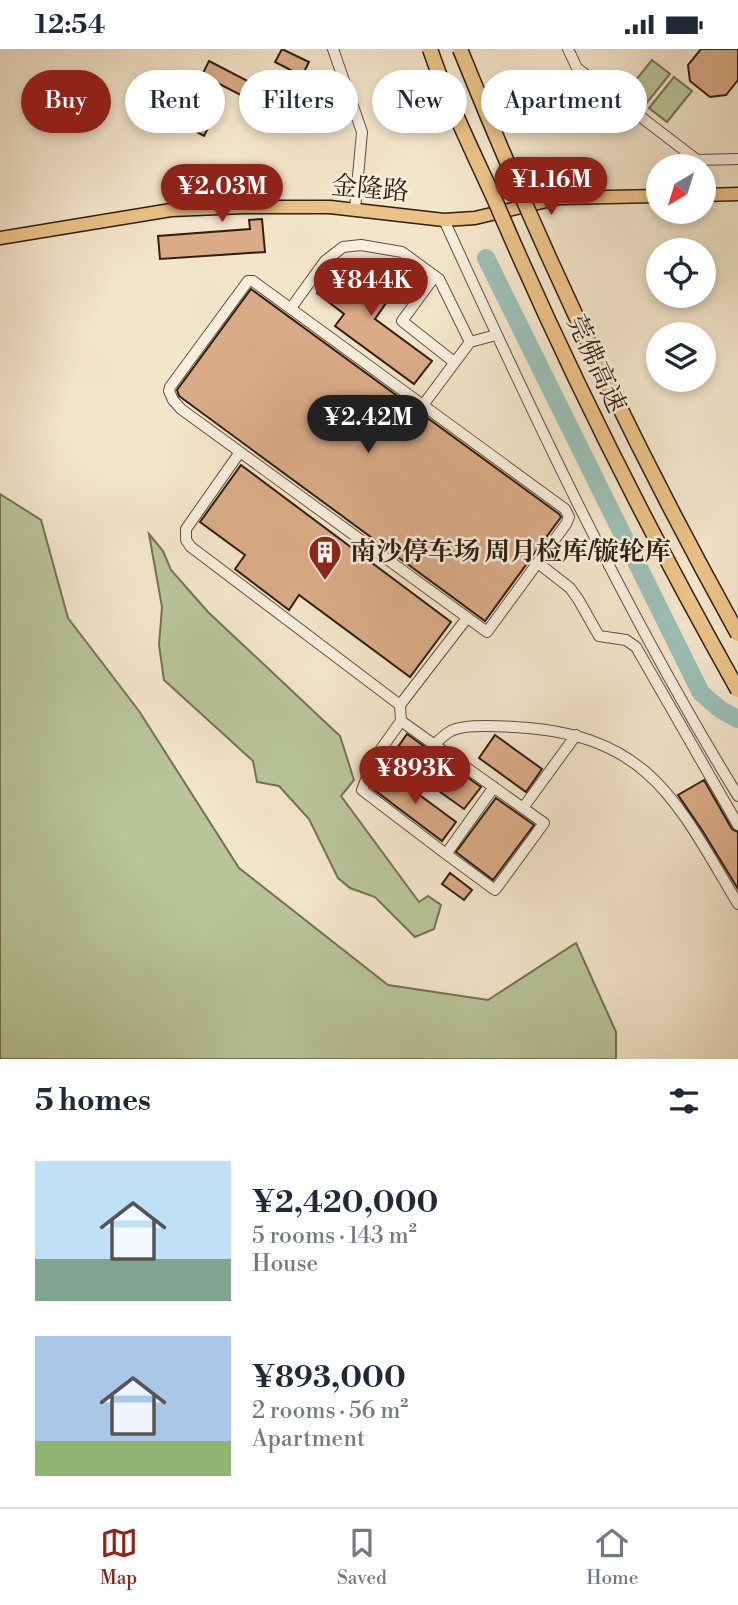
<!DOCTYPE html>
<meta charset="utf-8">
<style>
:root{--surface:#fff;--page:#f2f2f3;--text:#1f2937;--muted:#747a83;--line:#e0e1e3;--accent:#8f2418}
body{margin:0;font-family:"Libre Bodoni","Noto Serif SC",serif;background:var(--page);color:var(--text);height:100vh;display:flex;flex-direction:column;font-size:26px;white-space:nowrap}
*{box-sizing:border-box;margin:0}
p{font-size:23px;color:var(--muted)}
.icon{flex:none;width:38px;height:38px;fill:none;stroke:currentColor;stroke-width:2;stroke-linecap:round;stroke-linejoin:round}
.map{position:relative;height:1010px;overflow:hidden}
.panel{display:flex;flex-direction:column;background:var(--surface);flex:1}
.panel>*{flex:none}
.guide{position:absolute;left:21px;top:21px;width:696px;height:63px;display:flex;gap:14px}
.needle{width:46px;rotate:218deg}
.tools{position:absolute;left:646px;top:105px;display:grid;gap:14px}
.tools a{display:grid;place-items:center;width:70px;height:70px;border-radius:50%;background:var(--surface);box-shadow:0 4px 10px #0003;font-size:35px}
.price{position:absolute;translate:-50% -60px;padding:0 16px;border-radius:24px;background:var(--accent);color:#fff;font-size:23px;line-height:46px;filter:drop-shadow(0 2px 4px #0008)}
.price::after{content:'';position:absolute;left:50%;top:42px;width:21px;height:16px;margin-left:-10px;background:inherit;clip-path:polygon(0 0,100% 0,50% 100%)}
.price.on{background:#222;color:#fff}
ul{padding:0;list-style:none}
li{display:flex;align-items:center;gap:21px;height:175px;padding:0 35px}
li span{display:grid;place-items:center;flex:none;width:196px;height:140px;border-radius:0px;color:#555}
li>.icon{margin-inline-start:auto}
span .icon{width:84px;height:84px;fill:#fffc;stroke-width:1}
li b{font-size:30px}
h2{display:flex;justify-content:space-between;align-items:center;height:84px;padding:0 35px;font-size:30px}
.tag{padding:0 24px;border-radius:32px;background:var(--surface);box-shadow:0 4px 10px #0003;font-size:24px;line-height:63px}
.tag.on{background:var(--accent);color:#fff}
.status{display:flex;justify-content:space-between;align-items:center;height:49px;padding:0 35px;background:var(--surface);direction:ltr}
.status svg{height:19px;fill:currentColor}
.tabs{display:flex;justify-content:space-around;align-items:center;height:98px;border-top:2px solid var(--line);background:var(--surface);font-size:19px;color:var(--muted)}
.tabs a{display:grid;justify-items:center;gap:4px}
.tabs .on{color:var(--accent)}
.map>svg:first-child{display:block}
.green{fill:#b8c599;stroke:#747254;stroke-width:2}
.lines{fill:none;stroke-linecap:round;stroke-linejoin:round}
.river{stroke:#9bbfb6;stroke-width:18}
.building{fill:#daab86;stroke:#301e10;stroke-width:2}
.minor-casing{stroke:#61503e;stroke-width:12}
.major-casing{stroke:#301e10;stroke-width:15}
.minor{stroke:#f7eedd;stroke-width:10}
.major{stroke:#eac285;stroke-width:12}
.highway-bridge-casing{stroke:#301e10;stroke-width:17;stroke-linecap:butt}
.highway-bridge{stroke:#eac285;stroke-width:14}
.labels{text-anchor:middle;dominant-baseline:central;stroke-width:5;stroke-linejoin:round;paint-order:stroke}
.street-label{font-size:26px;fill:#301e10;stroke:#f7eedd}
.poi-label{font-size:26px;font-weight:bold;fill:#301e10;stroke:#f7eedd;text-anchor:start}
</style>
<div class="status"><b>12:54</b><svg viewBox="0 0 49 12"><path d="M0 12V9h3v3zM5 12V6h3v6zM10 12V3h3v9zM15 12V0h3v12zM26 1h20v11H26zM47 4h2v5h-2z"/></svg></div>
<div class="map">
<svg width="738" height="1010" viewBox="0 0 738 1010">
<rect width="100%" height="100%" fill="#f3e5ca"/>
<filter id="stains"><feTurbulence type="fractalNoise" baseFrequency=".00286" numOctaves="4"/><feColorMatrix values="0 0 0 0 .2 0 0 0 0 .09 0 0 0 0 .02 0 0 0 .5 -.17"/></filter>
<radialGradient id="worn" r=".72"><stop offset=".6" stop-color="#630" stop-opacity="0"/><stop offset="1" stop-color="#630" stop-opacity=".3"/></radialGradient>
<path class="green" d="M 652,11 L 670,25 L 645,56 L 627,42 Z
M 674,28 L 692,42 L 667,73 L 649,59 Z
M 0,445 L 41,471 L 68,569 L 139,662 L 239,819 L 388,936 L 488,951 L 576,894 L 616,983 L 616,1010 L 0,1010 Z
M 149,485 L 163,502 L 171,521 L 208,563 L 340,687 L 354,731 L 341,747 L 419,853 L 428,847 L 441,856 L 434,880 L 415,888 L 375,848 L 350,839 L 338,829 L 309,770 L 279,737 L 257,733 L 253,712 L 164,631 L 159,596 L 162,558 Z"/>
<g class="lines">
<path class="river" d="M 486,209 L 701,644 L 721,661 L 738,670"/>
</g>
<path class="building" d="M 282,0 L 309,13 L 302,27 L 275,13 Z
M 701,0 L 738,0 L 738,31 L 726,46 L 710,48 L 690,32 L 688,16 Z
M 209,12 L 296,57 L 289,71 L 202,26 Z
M 136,30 L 148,37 L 151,31 L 165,39 L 162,44 L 186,57 L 189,52 L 203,59 L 200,64 L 212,71 L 204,87 L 128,46 Z
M 301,48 L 332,64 L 325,78 L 294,62 Z
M 262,170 L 265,203 L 160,210 L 158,187 L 250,180 L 249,171 Z
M 357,216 L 369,220 L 395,241 L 375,270 L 432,312 L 414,335 L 335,277 L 344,265 L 317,244 L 334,221 L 343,217 Z
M 251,240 L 559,465 L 561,468 L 485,572 L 179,347 L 177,341 Z
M 241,416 L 451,573 L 410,628 L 299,546 L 289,561 L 235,520 L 245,506 L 200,473 Z
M 407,685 L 481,738 L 464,760 L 391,708 Z
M 495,686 L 542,720 L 526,743 L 479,709 Z
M 387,722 L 456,773 L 442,792 L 373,740 Z
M 704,731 L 732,780 L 738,783 L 738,840 L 702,781 L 678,746 Z
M 496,749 L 534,776 L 493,831 L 456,803 Z
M 450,824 L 472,841 L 464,851 L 442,835 Z"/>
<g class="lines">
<defs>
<path id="minor" d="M 333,0 L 362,83 L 355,160
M 568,0 L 577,19 L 697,111 L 738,110
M 444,171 C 533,366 625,563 738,747
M 435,227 L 402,272 L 454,313
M 248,232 L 253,232 L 565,460 L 569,468 L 566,475 L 487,583 L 181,360 L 173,351 L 169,342 L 170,338 Z
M 291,259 L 325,212 L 343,198 L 361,196 L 402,203 L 439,230 L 470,293
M 423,356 L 470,293 L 496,286
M 240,403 L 186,480 L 186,491 L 191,498 L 400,656 L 467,569
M 538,514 L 570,539 L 578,550 L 599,587 L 626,591 L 636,598 L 738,776
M 400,656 L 401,672 C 449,706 497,740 544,774 L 495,841 L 446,805 L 494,738
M 401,672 L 374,710 L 362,741 L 446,805
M 434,696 C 439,691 445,685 451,682 C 463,675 499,677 514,678 C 649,685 676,751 738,855
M 523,759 L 576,686"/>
<path id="major" d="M 704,146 L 738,145
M 0,189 L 171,161 L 244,158 L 330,158 L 444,171 L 475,169 L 559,149 L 658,147"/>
</defs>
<use href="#minor" class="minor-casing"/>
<use href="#major" class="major-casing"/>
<use href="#minor" class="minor"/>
<use href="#major" class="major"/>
<defs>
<path id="highway-bridge" d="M 430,0 C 448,53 474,105 497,156 C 568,322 649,483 738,641
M 460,0 C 541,201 633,396 738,585"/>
</defs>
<use href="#highway-bridge" class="highway-bridge-casing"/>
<use href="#highway-bridge" class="highway-bridge"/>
</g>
<defs>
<symbol id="building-pin" viewBox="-11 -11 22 30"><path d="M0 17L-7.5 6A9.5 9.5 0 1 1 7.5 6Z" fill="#8f2418" stroke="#f7eedd"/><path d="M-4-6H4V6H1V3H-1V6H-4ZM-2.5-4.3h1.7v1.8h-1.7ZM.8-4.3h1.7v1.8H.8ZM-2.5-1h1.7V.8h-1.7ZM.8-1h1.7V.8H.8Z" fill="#fff"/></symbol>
</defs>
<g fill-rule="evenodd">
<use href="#building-pin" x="306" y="484" width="38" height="52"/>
</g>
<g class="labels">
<g class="street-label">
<text transform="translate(370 140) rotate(5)">金隆路</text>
<text transform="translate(596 315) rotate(65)">莞佛高速</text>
</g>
<g class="poi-label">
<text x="350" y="503">南沙停车场 周月检库/镟轮库</text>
</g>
</g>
<rect width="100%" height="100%" filter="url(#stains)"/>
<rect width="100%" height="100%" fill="url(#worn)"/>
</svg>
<div class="tools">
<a><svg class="needle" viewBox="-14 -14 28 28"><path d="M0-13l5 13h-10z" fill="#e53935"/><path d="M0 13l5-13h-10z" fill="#747a83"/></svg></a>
<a><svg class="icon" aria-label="locate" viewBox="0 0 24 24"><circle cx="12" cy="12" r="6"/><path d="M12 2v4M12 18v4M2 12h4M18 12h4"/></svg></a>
<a><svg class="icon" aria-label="layers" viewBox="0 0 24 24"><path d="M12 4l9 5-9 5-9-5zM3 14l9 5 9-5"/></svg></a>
</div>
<b class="price" style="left:551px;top:168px">¥1.16M</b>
<b class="price" style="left:222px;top:175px">¥2.03M</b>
<b class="price" style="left:371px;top:269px">¥844K</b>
<b class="price on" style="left:368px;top:406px">¥2.42M</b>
<b class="price" style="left:415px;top:757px">¥893K</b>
<div class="guide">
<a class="tag on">Buy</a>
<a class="tag">Rent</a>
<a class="tag">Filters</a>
<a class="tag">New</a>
<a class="tag">Apartment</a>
</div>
</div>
<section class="panel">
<h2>5 homes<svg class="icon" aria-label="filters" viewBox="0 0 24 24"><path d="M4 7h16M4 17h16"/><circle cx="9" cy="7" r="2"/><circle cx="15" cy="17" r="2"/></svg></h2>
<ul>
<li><span style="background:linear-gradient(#bfe0f5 70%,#7fa58c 0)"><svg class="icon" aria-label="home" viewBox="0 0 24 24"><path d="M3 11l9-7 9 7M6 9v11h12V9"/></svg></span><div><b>¥2,420,000</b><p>5 rooms · 143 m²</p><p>House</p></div></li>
<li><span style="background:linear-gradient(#a9c7e8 75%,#8fb573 0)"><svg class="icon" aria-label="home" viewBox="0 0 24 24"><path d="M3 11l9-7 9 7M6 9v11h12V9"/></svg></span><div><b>¥893,000</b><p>2 rooms · 56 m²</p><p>Apartment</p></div></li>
</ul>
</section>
<nav class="tabs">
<a class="on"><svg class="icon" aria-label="map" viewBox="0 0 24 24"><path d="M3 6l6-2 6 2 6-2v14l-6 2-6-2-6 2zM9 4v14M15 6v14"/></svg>Map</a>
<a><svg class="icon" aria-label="saved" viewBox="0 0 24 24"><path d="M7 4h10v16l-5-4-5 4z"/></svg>Saved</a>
<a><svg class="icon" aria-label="home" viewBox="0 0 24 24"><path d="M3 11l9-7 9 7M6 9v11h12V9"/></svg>Home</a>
</nav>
